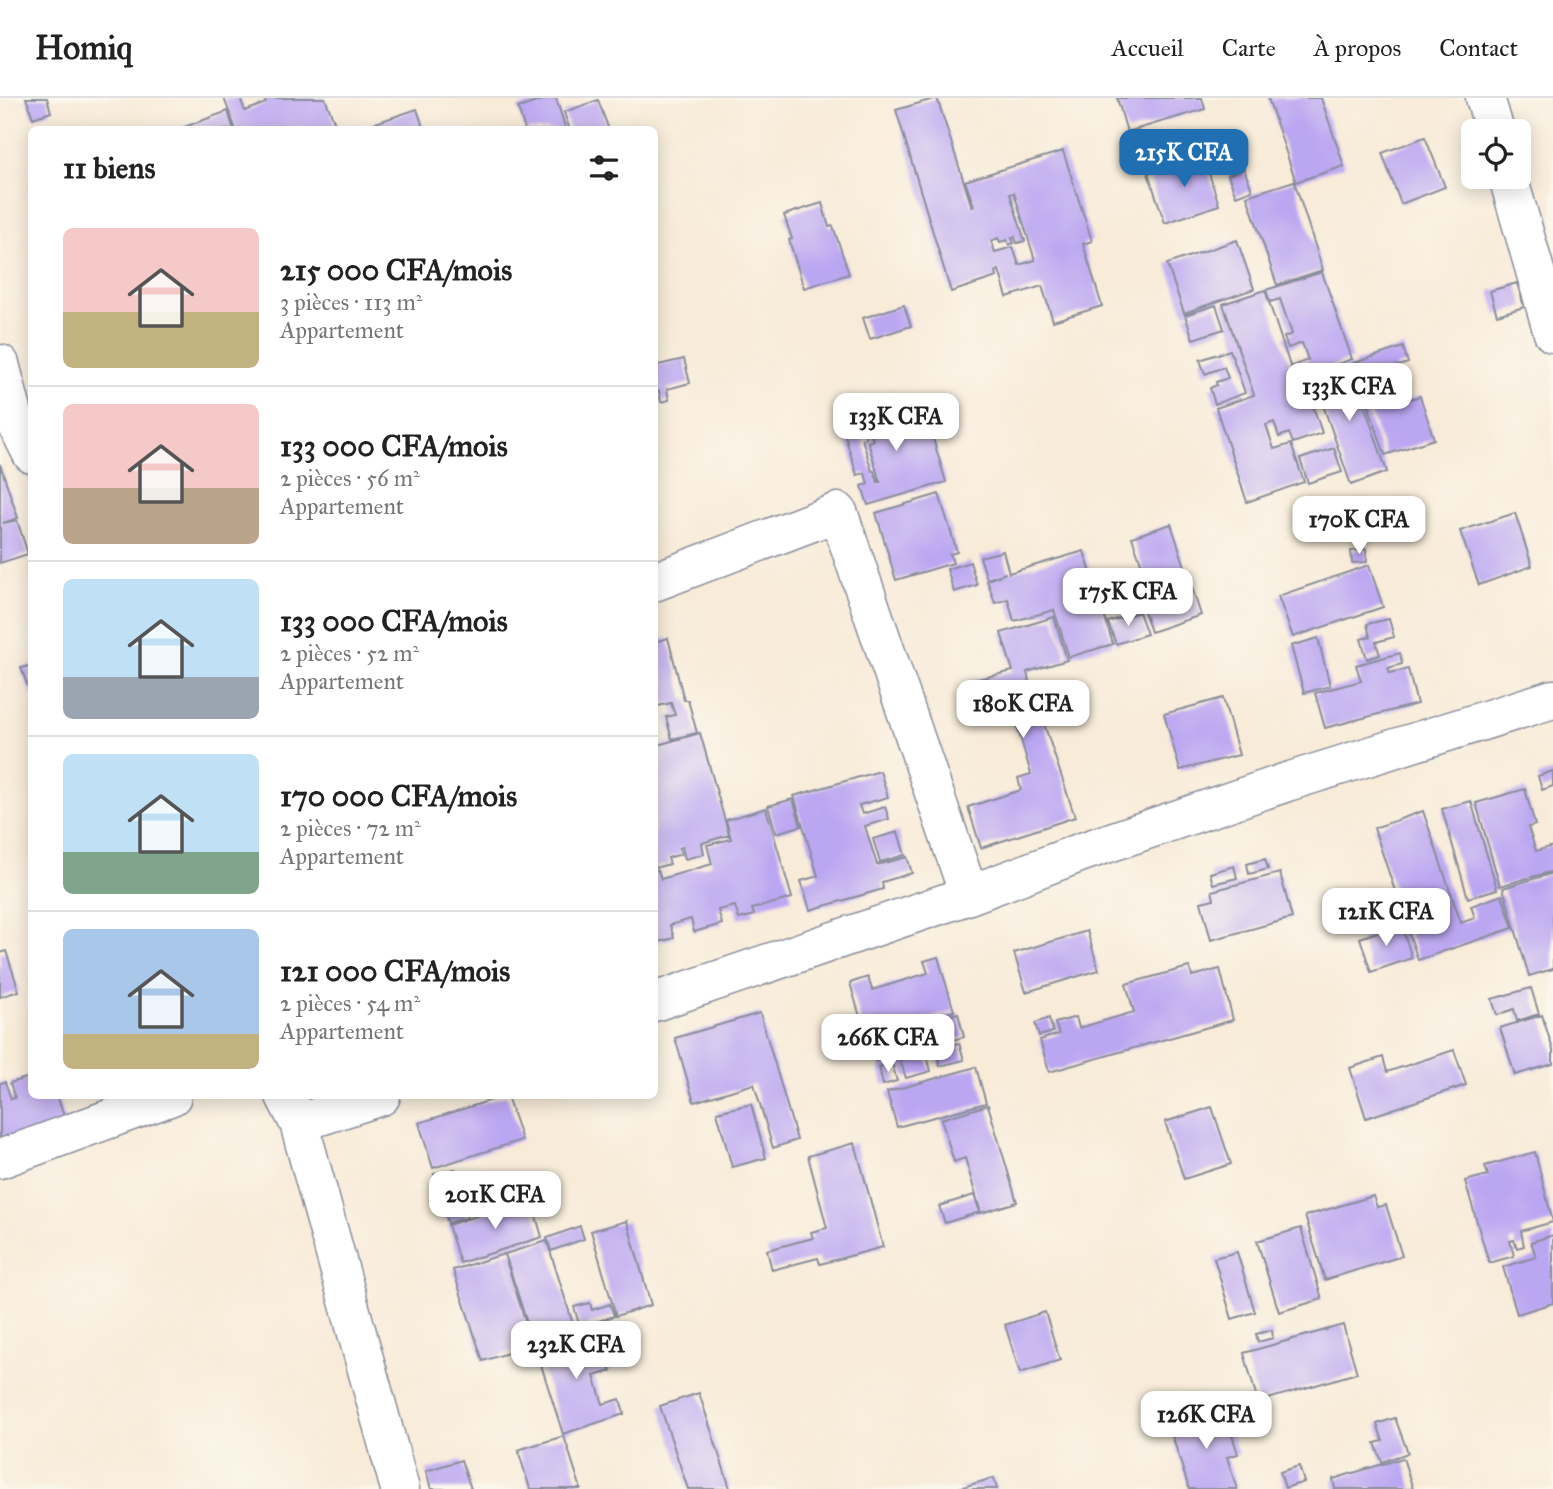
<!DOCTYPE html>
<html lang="fr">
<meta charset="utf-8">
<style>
:root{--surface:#fff;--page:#f6f6f6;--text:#222;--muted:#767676;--line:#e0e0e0;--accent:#1f6fb2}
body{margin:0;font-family:"IM FELL Great Primer",serif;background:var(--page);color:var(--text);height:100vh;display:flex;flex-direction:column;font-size:26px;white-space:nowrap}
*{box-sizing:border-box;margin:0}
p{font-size:23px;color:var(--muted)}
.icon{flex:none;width:38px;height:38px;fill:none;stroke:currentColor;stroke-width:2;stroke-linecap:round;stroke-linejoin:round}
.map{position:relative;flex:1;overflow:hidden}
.panel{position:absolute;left:28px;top:28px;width:630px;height:973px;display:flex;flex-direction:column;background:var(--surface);border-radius:10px;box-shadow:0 4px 18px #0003}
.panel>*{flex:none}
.controls{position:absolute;left:1461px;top:21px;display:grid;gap:14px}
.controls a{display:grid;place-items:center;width:70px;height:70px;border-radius:10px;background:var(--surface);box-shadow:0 4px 18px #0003;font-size:35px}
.price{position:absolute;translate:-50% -60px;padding:0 16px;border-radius:14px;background:#fff;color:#222;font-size:23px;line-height:46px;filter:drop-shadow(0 2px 4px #0008)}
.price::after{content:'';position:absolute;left:50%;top:42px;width:21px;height:16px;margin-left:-10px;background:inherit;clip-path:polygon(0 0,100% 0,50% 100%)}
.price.active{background:var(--accent);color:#fff}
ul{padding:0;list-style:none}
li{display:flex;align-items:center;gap:21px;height:175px;padding:0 35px}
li+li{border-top:2px solid var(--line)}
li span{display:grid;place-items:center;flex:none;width:196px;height:140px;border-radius:10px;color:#555}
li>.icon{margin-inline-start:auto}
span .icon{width:84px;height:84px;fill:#fffc;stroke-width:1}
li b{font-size:30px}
h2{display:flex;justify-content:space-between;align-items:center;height:84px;padding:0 35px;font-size:30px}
header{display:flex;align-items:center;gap:42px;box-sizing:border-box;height:98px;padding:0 35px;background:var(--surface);border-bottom:2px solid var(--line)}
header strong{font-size:33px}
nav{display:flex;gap:38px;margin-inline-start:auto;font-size:24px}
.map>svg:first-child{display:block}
.building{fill:#bba6f2;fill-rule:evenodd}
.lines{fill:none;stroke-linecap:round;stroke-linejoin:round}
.minor-casing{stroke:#8a8d9b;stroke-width:41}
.minor{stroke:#fff;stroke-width:38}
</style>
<header>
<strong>Homiq</strong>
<nav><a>Accueil</a><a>Carte</a><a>À propos</a><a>Contact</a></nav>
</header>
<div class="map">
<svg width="1553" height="1391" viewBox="0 0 1553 1391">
<rect width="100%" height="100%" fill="#fbf7ec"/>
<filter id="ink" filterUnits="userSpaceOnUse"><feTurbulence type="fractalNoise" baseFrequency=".0143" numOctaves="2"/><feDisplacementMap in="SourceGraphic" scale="14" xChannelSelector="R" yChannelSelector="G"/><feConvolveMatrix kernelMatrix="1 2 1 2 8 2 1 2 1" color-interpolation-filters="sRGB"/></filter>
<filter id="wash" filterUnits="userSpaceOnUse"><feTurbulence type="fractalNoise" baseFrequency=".00686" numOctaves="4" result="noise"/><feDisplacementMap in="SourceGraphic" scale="28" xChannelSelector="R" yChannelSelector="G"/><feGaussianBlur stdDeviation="1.57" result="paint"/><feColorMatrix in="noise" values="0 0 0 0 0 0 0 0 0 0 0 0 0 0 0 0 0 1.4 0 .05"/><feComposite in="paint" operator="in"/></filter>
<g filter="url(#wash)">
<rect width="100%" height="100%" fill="#f8ebd8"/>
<g id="blocks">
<path class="building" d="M 26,0 L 47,0 L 51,14 L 33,20 Z
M 224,0 L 240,0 L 245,13 L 266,5 L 264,0 L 325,0 L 335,26 L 321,32 L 236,32 Z
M 549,0 L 556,0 L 566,32 L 525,32 L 518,10 Z
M 937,0 L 972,109 L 974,108 L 965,83 L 1063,53 L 1092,143 L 1083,146 L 1102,208 L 1053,223 L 1042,188 L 1007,199 L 999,172 L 996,173 L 997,179 L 951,194 L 896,12 ZM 1014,95 L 1035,162 L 1019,167 L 1013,149 L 995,154 L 991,143 L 998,140 L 1000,144 L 1007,142 L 1009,147 L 1014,145 L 1012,140 L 1015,139 L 1017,145 L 1025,143 L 1010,96 Z
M 1117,0 L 1202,0 L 1205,11 L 1127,34 Z
M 1268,0 L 1321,0 L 1344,68 L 1296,84 Z
M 598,2 L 609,32 L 570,32 L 564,14 Z
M 417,11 L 424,32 L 358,32 L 358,31 Z
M 228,13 L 234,32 L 179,32 L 179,31 Z
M 1425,39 L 1445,89 L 1401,106 L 1382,55 Z
M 1203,56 L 1219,107 L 1165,125 L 1148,75 Z
M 1244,71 L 1252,92 L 1236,98 L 1228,77 Z
M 1294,83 L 1323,172 L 1277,187 L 1247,98 Z
M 822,105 L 829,129 L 833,128 L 849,176 L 804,190 L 789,142 L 792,141 L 784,117 Z
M 1237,142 L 1254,191 L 1184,215 L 1167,166 Z
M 1322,174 L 1352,261 L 1296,281 L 1292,268 L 1308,262 L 1302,245 L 1288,250 L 1284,239 L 1292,236 L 1280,201 L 1270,204 L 1266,192 Z
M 1517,185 L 1524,209 L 1497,217 L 1490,193 Z
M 1265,192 L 1295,283 L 1304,281 L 1322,335 L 1293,345 L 1289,335 L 1279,339 L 1274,324 L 1266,327 L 1274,351 L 1291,346 L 1304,384 L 1247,404 L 1216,310 L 1254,297 L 1223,206 Z
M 904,207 L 911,228 L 870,241 L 863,220 Z
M 1216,207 L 1224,231 L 1193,241 L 1185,217 Z
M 1403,249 L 1408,265 L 1395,269 L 1407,302 L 1420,298 L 1434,341 L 1385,357 L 1354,265 Z
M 1230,252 L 1245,295 L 1215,306 L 1210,290 L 1217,287 L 1216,284 L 1228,280 L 1224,269 L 1205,276 L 1200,262 Z
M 684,261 L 690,285 L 667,291 L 669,302 L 661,304 L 659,293 L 654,294 L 654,268 Z
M 1351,267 L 1387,374 L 1351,387 L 1323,307 L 1315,309 L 1306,282 Z
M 922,303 L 946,384 L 868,407 L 862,388 L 868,386 L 865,375 L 857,377 L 841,325 L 860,319 L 866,340 L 862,341 L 872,373 L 874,373 L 878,384 L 880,384 L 868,344 L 873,342 L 866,320 Z
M 1334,350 L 1342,374 L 1308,385 L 1300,361 Z
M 0,366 L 18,420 L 3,425 L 17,422 L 28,456 L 0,465 Z
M 939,396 L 957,454 L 950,456 L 953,465 L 896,482 L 876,415 Z
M 1515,415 L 1532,468 L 1479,487 L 1460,433 Z
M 1171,426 L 1201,517 L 1151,534 L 1137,492 L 1149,488 L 1132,439 Z
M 1366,451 L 1367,464 L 1352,465 L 1351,453 Z
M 1003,453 L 1009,475 L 1084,453 L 1113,546 L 1069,559 L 1054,512 L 1014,523 L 1008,501 L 995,505 L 987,482 L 1006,475 L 987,481 L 980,459 Z
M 970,464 L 977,487 L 954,494 L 947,471 Z
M 1369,467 L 1383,509 L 1293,539 L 1278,498 Z
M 1139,514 L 1147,536 L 1116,546 L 1108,524 Z
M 1054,519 L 1067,562 L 1027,574 L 1037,621 L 1042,620 L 1075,719 L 981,750 L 968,709 L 1021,692 L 1018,680 L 1031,676 L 1012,611 L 1022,607 L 978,618 L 969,583 L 1013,573 L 1001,535 Z
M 1389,521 L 1394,539 L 1376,544 L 1380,557 L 1367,561 L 1361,541 L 1370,539 L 1367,526 Z
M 668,540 L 684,602 L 688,602 L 697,635 L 672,641 L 666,619 L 675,617 L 671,605 L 654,609 L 654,544 Z
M 1318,540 L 1330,588 L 1304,595 L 1291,548 Z
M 1400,555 L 1402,566 L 1388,570 L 1390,575 L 1408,571 L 1417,606 L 1325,630 L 1315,595 L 1361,583 L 1356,567 Z
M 32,567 L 32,597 L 31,597 L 21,570 Z
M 1223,600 L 1239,657 L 1180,672 L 1164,616 Z
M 700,635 L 729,737 L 702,745 L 704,756 L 685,761 L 682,749 L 679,750 L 681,756 L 668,760 L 670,766 L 654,770 L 654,648 Z
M 880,673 L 888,699 L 859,707 L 862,716 L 885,709 L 889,721 L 865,728 L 877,767 L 907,759 L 912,775 L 882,784 L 883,791 L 810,812 L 801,783 L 818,778 L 794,698 Z
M 1553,673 L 1553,688 L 1542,692 L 1538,678 Z
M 1525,691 L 1535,727 L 1528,729 L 1536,753 L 1553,748 L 1553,773 L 1500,788 L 1476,705 Z
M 793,701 L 801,728 L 776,735 L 768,708 Z
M 1471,703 L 1497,791 L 1468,800 L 1442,711 Z
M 766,710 L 792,800 L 752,811 L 754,817 L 739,821 L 735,808 L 718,812 L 722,826 L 694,834 L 691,821 L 670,827 L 674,840 L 659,844 L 654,829 L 654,773 L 658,772 L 661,781 L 712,766 L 707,747 L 731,741 L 726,722 Z
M 1423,713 L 1461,825 L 1475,820 L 1471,808 L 1502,797 L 1513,830 L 1418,862 L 1374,730 Z
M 898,734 L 905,757 L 880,764 L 873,741 Z
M 1265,761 L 1268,771 L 1249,776 L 1247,766 Z
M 1234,768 L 1237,780 L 1213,786 L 1210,775 Z
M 1280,775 L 1292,820 L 1211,842 L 1201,804 L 1214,801 L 1212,793 Z
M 1553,775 L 1553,871 L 1529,878 L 1503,790 Z
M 1401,826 L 1412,860 L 1371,874 L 1360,840 Z
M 1087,833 L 1099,872 L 1026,894 L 1014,855 Z
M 6,853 L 19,893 L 0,899 L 0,855 Z
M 938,859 L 954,913 L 866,939 L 850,885 L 868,879 L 872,892 L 928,875 L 924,863 Z
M 1189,869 L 1192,878 L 1220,871 L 1233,922 L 1049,974 L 1040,942 L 1059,936 L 1055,925 L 1076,919 L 1079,930 L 1134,914 L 1126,886 Z
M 1531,890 L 1539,916 L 1517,923 L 1514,911 L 1497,917 L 1492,901 Z
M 760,915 L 797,1042 L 773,1050 L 754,986 L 694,1004 L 675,940 Z
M 958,915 L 964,939 L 875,963 L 868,940 Z
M 1542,917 L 1553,952 L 1553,966 L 1515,977 L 1500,930 Z
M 1049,920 L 1053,934 L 1039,938 L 1035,925 Z
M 959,945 L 964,962 L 940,968 L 936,951 Z
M 1454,952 L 1466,987 L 1366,1020 L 1350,970 L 1383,959 L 1387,974 Z
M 926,954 L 931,973 L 906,980 L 900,962 Z
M 892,965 L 897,983 L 883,987 L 879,969 Z
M 976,969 L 986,1005 L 897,1029 L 887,994 Z
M 32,978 L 32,998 L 57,998 L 67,1026 L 0,1047 L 0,985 L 5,984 L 11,1001 L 15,1000 L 10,985 Z
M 504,998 L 507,998 L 522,1042 L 433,1070 L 419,1025 Z
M 751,1006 L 766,1060 L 732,1069 L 717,1014 Z
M 988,1007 L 1017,1104 L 981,1115 L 965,1060 L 954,1064 L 941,1021 Z
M 1212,1009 L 1231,1066 L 1184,1081 L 1165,1024 Z
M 855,1045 L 883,1149 L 820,1166 L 818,1160 L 772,1172 L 767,1152 L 813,1140 L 811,1134 L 827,1130 L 808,1058 Z
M 1535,1054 L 1553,1124 L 1521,1133 L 1524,1148 L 1517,1150 L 1514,1142 L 1510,1143 L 1514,1158 L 1489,1165 L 1465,1083 L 1488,1077 L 1485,1068 Z
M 455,1071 L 459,1084 L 471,1081 L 477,1102 L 464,1106 L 467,1120 L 448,1125 L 434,1076 Z
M 974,1097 L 980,1114 L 945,1125 L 939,1108 Z
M 1373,1098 L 1377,1109 L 1386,1107 L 1402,1158 L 1325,1182 L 1305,1118 Z
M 531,1101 L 542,1139 L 460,1165 L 448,1127 Z
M 627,1123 L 651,1207 L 616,1218 L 591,1133 Z
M 580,1128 L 584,1141 L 551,1153 L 547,1140 Z
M 1301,1130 L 1322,1201 L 1279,1214 L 1257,1143 Z
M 1553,1137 L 1553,1205 L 1517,1216 L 1503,1169 L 1536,1159 L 1531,1144 Z
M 547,1143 L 574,1229 L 532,1241 L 505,1156 Z
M 1237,1154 L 1255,1214 L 1232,1221 L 1214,1160 Z
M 504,1156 L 533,1247 L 483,1263 L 453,1172 Z
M 590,1205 L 592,1212 L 610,1206 L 614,1218 L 580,1229 L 574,1209 Z
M 1045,1214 L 1060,1262 L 1020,1275 L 1005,1227 Z
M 1343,1227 L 1357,1275 L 1258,1304 L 1244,1255 Z
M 597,1229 L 602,1243 L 585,1249 L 590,1268 L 607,1262 L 611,1273 L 594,1278 L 603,1306 L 620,1301 L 624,1316 L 563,1336 L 535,1248 Z
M 1272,1232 L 1273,1240 L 1258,1244 L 1256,1236 Z
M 699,1295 L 730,1390 L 727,1391 L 688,1391 L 660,1308 Z
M 1224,1311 L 1238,1356 L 1227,1359 L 1237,1391 L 1189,1391 L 1169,1327 Z
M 1395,1320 L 1408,1355 L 1382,1364 L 1375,1345 L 1383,1343 L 1377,1326 Z
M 564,1338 L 581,1391 L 530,1391 L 518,1352 Z
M 1403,1360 L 1413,1391 L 1335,1391 L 1333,1381 Z
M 461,1362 L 471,1391 L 431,1391 L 426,1373 Z
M 1299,1368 L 1304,1384 L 1285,1390 L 1280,1374 Z
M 994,1380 L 997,1391 L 959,1391 L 959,1390 Z"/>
</g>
</g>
<g filter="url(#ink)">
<use href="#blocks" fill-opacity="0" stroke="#8a8d9b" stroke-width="2"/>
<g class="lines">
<defs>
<path id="minor" d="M 1485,0 L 1495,33
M 1508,79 L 1553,235
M 0,266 L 14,320 L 32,356
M 654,484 L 838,414 L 969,797
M 654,904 L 969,797 L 1082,754 L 1287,684 L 1553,601
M 285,998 L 299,1025 L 400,1391
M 299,1025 L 381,998
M 0,1061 L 172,998"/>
</defs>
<use href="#minor" class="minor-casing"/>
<use href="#minor" class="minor"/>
</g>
</g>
</svg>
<div class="controls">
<a><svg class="icon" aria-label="locate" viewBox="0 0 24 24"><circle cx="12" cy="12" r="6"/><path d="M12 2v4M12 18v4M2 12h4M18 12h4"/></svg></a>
</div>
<b class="price active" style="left:1184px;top:91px">215K CFA</b>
<b class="price" style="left:1349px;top:325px">133K CFA</b>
<b class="price" style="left:896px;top:355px">133K CFA</b>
<b class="price" style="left:1359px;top:458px">170K CFA</b>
<b class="price" style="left:1128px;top:530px">175K CFA</b>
<b class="price" style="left:1023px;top:642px">180K CFA</b>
<b class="price" style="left:1386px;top:850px">121K CFA</b>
<b class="price" style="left:888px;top:976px">266K CFA</b>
<b class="price" style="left:495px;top:1133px">201K CFA</b>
<b class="price" style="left:576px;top:1283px">232K CFA</b>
<b class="price" style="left:1206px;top:1353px">126K CFA</b>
<section class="panel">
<h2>11 biens<svg class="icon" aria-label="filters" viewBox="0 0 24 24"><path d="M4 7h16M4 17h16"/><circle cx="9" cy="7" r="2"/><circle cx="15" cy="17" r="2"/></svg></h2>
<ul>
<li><span style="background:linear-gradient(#f6c9c9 60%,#c2b280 0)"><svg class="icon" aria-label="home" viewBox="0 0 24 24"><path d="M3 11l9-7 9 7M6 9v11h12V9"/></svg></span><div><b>215 000 CFA/mois</b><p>3 pièces · 113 m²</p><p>Appartement</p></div></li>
<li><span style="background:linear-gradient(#f6c9c9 60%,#b9a48a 0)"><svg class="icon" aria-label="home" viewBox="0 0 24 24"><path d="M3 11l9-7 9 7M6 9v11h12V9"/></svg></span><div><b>133 000 CFA/mois</b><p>2 pièces · 56 m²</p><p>Appartement</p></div></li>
<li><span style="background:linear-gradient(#bfe0f5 70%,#9aa5b1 0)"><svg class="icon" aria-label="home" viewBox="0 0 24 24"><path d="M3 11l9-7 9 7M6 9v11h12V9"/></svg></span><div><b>133 000 CFA/mois</b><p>2 pièces · 52 m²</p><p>Appartement</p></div></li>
<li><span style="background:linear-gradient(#bfe0f5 70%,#7fa58c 0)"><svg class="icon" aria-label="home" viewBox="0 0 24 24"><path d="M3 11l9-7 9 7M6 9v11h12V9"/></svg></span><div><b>170 000 CFA/mois</b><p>2 pièces · 72 m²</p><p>Appartement</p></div></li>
<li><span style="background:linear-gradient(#a9c7e8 75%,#c2b280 0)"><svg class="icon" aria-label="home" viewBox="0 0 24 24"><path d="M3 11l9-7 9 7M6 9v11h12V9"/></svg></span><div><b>121 000 CFA/mois</b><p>2 pièces · 54 m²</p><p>Appartement</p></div></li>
</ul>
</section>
</div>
